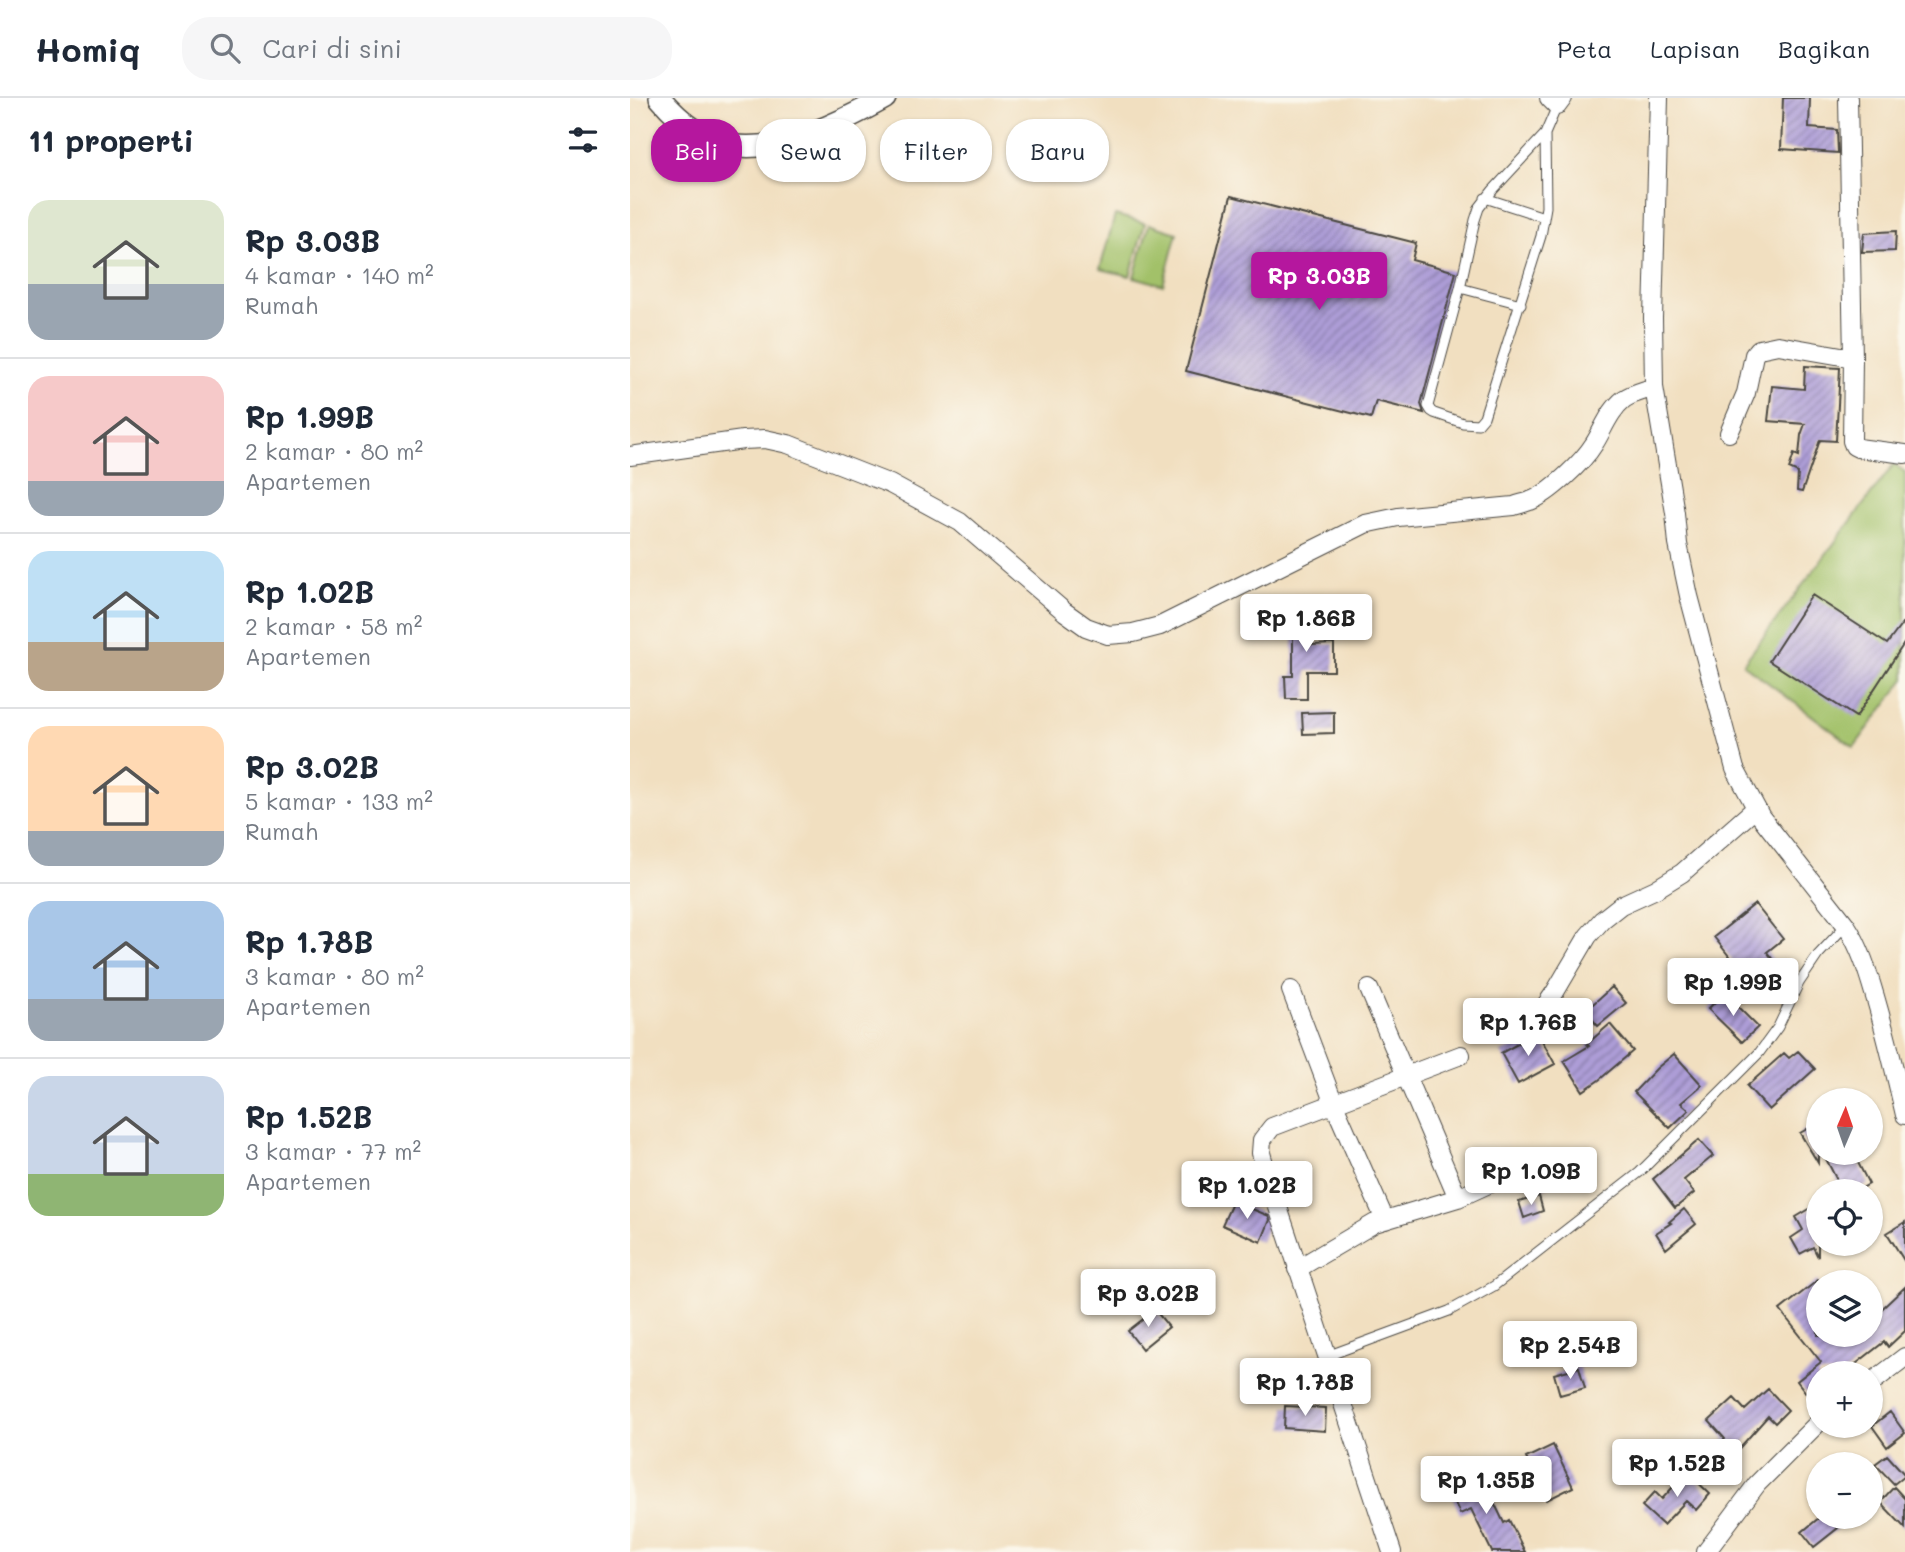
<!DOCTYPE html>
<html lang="id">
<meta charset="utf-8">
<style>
:root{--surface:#fff;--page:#f6f6f7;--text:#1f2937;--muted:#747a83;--line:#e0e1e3;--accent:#b5179e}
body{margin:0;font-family:Mali,sans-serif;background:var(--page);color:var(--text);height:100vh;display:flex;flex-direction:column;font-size:26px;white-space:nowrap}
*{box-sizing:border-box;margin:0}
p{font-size:23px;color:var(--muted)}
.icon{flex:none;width:38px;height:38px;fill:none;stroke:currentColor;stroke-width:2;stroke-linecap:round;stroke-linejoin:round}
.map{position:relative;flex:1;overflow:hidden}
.side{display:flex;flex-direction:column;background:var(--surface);width:630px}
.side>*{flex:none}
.guide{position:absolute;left:21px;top:21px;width:665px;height:63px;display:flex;gap:14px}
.needle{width:46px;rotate:2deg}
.controls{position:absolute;left:1176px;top:990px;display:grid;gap:14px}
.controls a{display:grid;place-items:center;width:77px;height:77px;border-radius:50%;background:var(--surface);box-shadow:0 2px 5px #0004;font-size:35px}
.price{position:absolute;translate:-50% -60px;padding:0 16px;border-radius:7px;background:#fff;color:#222;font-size:23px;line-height:46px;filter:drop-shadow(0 2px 4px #0008)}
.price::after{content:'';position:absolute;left:50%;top:42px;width:21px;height:16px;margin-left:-10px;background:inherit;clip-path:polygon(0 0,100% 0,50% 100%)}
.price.active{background:var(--accent);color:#fff}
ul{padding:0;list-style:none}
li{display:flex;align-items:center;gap:21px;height:175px;padding:0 28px}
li+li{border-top:2px solid var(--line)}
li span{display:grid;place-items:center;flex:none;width:196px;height:140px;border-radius:21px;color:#555}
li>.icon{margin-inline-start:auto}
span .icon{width:84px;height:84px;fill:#fffc;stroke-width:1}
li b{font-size:30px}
h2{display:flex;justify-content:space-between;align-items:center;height:84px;padding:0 28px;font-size:30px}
.chip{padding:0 24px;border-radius:28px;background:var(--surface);box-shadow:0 2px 5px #0004;font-size:24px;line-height:63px}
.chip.active{background:var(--accent);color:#fff}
header{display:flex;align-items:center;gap:42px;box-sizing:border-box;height:98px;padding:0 35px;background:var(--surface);border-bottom:2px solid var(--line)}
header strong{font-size:33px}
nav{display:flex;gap:38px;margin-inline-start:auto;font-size:24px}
.search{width:490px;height:63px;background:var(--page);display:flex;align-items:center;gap:18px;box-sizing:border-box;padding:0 24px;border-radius:28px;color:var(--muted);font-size:26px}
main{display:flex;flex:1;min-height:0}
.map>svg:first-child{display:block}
.green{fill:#a2c169;stroke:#66764a;stroke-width:2}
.building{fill:url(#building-hatch)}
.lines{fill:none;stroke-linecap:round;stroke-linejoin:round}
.service-casing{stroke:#494641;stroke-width:11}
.minor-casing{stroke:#494641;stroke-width:20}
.tertiary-casing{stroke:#494641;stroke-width:24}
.service{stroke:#fff;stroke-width:9}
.minor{stroke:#fff;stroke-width:18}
.tertiary{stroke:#fff;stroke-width:21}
</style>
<header>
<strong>Homiq</strong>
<div class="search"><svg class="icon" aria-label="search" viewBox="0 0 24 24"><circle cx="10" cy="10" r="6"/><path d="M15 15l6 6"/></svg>Cari di sini</div>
<nav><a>Peta</a><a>Lapisan</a><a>Bagikan</a></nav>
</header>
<main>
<section class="side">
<h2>11 properti<svg class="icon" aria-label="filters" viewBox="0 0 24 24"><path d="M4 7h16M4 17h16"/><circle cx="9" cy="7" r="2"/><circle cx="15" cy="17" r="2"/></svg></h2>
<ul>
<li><span style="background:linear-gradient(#dfe7d0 60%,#9aa5b1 0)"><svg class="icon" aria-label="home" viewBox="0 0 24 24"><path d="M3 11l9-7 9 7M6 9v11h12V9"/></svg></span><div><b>Rp 3.03B</b><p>4 kamar · 140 m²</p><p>Rumah</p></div></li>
<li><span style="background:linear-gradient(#f6c9c9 75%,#9aa5b1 0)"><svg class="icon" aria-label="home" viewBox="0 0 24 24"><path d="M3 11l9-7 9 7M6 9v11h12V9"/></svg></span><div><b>Rp 1.99B</b><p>2 kamar · 80 m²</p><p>Apartemen</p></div></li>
<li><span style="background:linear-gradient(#bfe0f5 65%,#b9a48a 0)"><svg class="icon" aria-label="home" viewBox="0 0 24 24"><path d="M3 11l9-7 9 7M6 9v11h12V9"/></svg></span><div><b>Rp 1.02B</b><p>2 kamar · 58 m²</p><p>Apartemen</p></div></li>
<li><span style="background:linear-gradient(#ffd9b3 75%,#9aa5b1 0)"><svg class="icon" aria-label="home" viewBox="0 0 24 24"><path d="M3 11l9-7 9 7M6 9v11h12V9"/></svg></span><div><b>Rp 3.02B</b><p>5 kamar · 133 m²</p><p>Rumah</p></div></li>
<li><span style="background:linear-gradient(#a9c7e8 70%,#9aa5b1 0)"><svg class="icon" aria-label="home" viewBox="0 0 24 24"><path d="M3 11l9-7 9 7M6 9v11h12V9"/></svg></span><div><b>Rp 1.78B</b><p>3 kamar · 80 m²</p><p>Apartemen</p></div></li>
<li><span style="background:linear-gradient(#c9d6e8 70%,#8fb573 0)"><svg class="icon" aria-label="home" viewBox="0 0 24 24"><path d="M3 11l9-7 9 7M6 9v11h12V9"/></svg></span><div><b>Rp 1.52B</b><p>3 kamar · 77 m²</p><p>Apartemen</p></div></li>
</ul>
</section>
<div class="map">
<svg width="1275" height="1454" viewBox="0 0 1275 1454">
<defs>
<pattern id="building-hatch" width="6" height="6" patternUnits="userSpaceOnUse" patternTransform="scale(1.75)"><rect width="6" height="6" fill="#ad9dd7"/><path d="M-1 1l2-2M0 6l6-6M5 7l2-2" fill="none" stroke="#8d80af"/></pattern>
</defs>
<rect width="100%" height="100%" fill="#fbf7ec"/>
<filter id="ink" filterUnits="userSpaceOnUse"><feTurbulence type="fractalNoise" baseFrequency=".0143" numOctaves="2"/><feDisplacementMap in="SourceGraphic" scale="14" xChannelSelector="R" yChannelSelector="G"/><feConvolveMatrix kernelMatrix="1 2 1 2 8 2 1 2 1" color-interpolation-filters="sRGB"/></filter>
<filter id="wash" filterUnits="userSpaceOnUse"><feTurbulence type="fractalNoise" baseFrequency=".00686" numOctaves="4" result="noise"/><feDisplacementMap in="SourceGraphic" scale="28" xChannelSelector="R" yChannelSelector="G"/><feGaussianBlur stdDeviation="1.57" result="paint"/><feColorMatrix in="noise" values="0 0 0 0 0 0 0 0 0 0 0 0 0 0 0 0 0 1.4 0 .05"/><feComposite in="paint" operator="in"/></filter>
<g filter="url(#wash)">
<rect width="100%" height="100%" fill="#f1dfc0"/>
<path class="green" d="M 485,117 L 515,125 L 500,178 L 470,171 Z
M 519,126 L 547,135 L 533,187 L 504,179 Z
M 1264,366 L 1275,374 L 1275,581 L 1224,649 L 1113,566 Z"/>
<g id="blocks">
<path class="building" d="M 1153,0 L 1180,0 L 1179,30 L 1207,32 L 1208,55 L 1151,51 Z
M 601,98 L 786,145 L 782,162 L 826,174 L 791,306 L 794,315 L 746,303 L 741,320 L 556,273 Z
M 1266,133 L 1265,153 L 1232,154 L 1234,135 Z
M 1175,268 L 1210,270 L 1206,343 L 1190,342 L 1172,394 L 1167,393 L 1168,375 L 1159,371 L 1164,356 L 1169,358 L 1171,337 L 1175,326 L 1138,323 L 1142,288 L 1174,291 Z
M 1182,497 L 1257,546 L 1275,522 L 1275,544 L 1226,619 L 1139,563 Z
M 665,505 L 682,505 L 682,547 L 704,546 L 704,573 L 677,573 L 677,601 L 656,601 L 655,578 L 663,578 L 663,536 L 665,536 Z
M 704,614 L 704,635 L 673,636 L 672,615 Z
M 1125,806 L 1153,841 L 1137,854 L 1158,881 L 1133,901 L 1084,839 Z
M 982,889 L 996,905 L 968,928 L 955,913 Z
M 1094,895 L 1128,929 L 1112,944 L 1078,911 Z
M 980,926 L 1003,953 L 969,982 L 953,993 L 934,963 L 959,948 L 957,946 Z
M 908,935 L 925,966 L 888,986 L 871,955 Z
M 1168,953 L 1185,971 L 1139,1012 L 1117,988 L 1154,955 L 1159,960 Z
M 1044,956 L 1072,987 L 1051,1005 L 1059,1012 L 1040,1030 L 1004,994 L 1027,970 Z
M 1188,1025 L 1188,1065 L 1170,1035 Z
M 1069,1042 L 1083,1058 L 1054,1082 L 1064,1095 L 1045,1110 L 1023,1081 Z
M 1193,1055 L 1223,1055 L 1239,1086 L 1225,1094 L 1213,1094 Z
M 946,1058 L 955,1072 L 938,1083 L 937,1080 L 903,1095 L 895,1080 L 916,1070 L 918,1075 Z
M 909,1098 L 913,1113 L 894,1120 L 889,1104 Z
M 603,1103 L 639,1118 L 640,1122 L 631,1144 L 592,1127 Z
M 1188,1106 L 1188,1159 L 1183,1149 L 1170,1156 L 1161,1140 L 1173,1132 L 1166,1119 Z
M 1054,1111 L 1066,1126 L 1036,1151 L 1026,1135 L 1041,1125 L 1039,1124 Z
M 1275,1124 L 1275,1164 L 1257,1135 Z
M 1188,1182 L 1188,1237 L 1241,1237 L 1241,1221 L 1275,1189 L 1275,1233 L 1258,1249 L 1254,1244 L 1213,1276 L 1188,1276 L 1188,1288 L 1177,1296 L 1167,1283 L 1191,1264 L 1150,1212 Z
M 525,1212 L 539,1229 L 512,1251 L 498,1233 Z
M 949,1269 L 955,1290 L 930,1297 L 924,1276 Z
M 1138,1291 L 1158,1312 L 1145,1325 L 1138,1318 L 1104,1356 L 1092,1344 L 1095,1341 L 1079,1323 L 1104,1300 L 1115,1312 Z
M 655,1308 L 696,1310 L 695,1333 L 654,1330 Z
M 1260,1314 L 1275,1335 L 1257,1349 L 1242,1328 Z
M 923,1347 L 943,1389 L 917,1402 L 896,1360 Z
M 1257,1357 L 1275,1377 L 1264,1386 L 1245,1366 Z
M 1057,1374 L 1080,1396 L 1066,1412 L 1056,1403 L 1033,1427 L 1012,1408 L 1025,1394 L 1032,1401 Z
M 851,1377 L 874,1425 L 879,1422 L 895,1454 L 862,1454 L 841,1411 L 830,1416 L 819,1392 Z
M 1264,1389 L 1275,1401 L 1275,1430 L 1250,1404 Z
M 1190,1419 L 1199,1419 L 1208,1430 L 1184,1449 L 1172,1434 Z"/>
</g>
</g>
<g filter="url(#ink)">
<use href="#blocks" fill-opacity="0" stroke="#494641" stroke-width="2"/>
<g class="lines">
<defs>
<path id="service" d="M 915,36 L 916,109 L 911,138 L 854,319 L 848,326 L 833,325 L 804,315 L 801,313 L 798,308 L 830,190 L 845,122 L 849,110 L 863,92 L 915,36 L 927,8
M 855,100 L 914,119
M 830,190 L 891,206
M 697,1258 L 819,1213 L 864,1188 L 1010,1074 L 1129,955 L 1148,929 L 1169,885 L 1188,857 L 1216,827"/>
<path id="minor" d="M 919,0 L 927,8 L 933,0
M 1029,0 L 1023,220 L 1024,289 L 1045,415 L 1048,446 L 1059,498 L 1105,671 L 1131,719 L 1216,827 C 1231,850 1238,875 1246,902 C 1257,940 1266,978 1275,1017
M 1218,0 L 1223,260 L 1222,343 L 1224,348 L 1228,350 L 1275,356
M 1099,335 L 1116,295 L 1124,257 L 1129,251 L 1148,247 L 1223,260
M 0,358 L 113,342 L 135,341 L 158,346 L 260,386 L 330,424 L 435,514 L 456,529 L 478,537 L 503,535 L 530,528 L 735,426 L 768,419 L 884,408 C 889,406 895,405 900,403 C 919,396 953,364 964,346 C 973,332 980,312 994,301 C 1003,295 1014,293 1024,289
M 739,891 L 828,1100
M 661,892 L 704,1006 L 755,1122
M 905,923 L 925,894 L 958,838 L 972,822 L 991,807 L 1026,791 L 1052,775 L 1126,710
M 667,1171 L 745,1125 L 828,1100 L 874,1079
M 1241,1285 L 1275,1259
M 762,1454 L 636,1073 L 631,1055 L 632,1042 L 642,1029 L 831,957
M 1076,1454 L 1127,1386 L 1188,1325"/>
<path id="tertiary" d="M 30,0 C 48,21 73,42 101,47 C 149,56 214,23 255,0"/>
</defs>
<use href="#service" class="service-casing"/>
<use href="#minor" class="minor-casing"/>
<use href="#tertiary" class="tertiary-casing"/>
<use href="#service" class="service"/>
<use href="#minor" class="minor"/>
<use href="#tertiary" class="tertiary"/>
</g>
</g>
</svg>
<div class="controls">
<a><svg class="needle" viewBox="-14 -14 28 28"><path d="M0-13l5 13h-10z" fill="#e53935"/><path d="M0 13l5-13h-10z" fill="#747a83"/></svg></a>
<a><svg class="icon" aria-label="locate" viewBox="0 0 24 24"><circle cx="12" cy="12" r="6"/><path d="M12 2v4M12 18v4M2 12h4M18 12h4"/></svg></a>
<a><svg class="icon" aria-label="layers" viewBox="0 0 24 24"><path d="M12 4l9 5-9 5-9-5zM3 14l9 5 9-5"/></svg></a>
<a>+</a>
<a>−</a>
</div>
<b class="price active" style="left:689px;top:214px">Rp 3.03B</b>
<b class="price" style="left:676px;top:556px">Rp 1.86B</b>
<b class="price" style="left:1103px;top:920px">Rp 1.99B</b>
<b class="price" style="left:898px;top:960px">Rp 1.76B</b>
<b class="price" style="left:901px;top:1109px">Rp 1.09B</b>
<b class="price" style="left:617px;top:1123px">Rp 1.02B</b>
<b class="price" style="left:518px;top:1231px">Rp 3.02B</b>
<b class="price" style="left:940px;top:1283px">Rp 2.54B</b>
<b class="price" style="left:675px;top:1320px">Rp 1.78B</b>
<b class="price" style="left:1047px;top:1401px">Rp 1.52B</b>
<b class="price" style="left:856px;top:1418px">Rp 1.35B</b>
<div class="guide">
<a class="chip active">Beli</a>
<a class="chip">Sewa</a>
<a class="chip">Filter</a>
<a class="chip">Baru</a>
</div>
</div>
</main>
